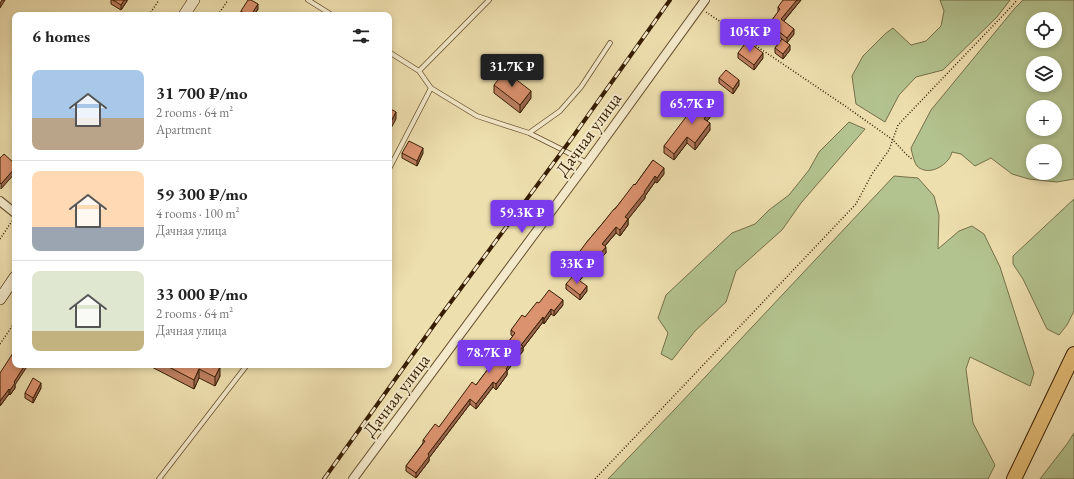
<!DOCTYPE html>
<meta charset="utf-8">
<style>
:root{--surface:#fff;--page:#f6f6f6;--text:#222;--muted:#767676;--line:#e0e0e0;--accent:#7c3aed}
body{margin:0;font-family:"EB Garamond",serif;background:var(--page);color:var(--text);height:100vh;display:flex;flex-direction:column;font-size:15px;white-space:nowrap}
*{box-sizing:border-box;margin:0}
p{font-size:13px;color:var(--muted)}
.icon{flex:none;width:22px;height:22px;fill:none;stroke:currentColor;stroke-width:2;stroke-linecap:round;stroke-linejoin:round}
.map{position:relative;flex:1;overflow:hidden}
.details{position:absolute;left:12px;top:12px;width:380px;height:356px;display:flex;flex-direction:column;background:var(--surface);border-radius:8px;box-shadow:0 2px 6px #0003}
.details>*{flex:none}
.controls{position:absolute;left:1026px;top:12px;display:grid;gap:8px}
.controls a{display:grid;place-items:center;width:36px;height:36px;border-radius:50%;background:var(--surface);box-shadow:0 2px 6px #0003;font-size:20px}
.price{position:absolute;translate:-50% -34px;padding:0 9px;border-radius:4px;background:var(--accent);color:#fff;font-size:13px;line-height:26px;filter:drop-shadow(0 1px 2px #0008)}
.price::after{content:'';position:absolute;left:50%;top:24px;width:12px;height:9px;margin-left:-6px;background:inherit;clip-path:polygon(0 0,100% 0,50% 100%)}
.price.selected{background:#222;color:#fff}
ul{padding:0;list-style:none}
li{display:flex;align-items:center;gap:12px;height:100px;padding:0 20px}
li+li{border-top:1px solid var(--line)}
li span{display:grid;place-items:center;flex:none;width:112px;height:80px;border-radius:8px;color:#555}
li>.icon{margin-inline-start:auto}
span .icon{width:48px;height:48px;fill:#fffc;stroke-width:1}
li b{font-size:17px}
h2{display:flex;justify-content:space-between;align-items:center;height:48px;padding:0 20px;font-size:17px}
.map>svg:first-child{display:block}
.green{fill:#b3c38f;stroke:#757049;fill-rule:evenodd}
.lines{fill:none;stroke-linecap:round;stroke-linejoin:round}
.lane-casing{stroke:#654e2e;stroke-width:5.5}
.street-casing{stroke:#654e2e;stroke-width:10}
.secondary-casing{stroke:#371e03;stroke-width:12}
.highway-casing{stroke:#371e03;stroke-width:16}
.path{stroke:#371e03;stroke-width:1.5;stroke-dasharray:1 2;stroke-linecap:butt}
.lane{stroke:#f4eacb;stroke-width:4}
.street{stroke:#f4eacb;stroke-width:8}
.secondary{stroke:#f4eacb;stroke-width:11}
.highway{stroke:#e7c078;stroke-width:14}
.rail-casing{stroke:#371e03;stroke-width:4}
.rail{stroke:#f4eacb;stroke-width:2.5;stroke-dasharray:8;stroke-linecap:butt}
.wall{fill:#bc7e5f;stroke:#371e03}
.shaded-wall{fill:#99664e;stroke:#371e03}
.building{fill:#db926f;stroke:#371e03}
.labels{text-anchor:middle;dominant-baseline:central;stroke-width:4;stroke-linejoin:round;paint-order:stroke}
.street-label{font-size:18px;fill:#371e03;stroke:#f4eacb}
</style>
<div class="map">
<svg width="1074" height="479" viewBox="0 0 1074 479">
<rect width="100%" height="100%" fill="#eedfaf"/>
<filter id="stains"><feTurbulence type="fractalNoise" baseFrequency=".005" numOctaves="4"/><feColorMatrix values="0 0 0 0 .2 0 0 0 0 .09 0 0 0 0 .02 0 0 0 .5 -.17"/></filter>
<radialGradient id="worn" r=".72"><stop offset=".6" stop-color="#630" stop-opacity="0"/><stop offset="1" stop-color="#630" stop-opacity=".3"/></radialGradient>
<path class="green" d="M 940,0 L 1010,0 L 997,17 L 943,70 L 916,77 L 899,95 L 885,122 L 856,104 L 852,76 L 863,56 L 885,34 L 893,28 L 911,45 L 926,41 L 941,26 L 944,11 Z
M 1023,0 L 1074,0 L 1074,179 L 1057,182 L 1029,179 L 1012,174 L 991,158 L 975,166 L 961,154 L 952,152 C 951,155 950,158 948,160 C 941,169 926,175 917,166 C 914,162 912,153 911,148 L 931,110 L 1015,8 ZM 1033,19 L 1055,19 L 1055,41 L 1033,41 ZM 1033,63 L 1055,63 L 1055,85 L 1033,85 ZM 1033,107 L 1055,107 L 1055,129 L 1033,129 ZM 1033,151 L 1055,151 L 1055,173 L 1033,173 Z
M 849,122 L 865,129 L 801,203 L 782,230 L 736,271 L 726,302 L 695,331 L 672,360 L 661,354 L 668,333 L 658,318 L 666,295 L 732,233 L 755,224 L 769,210 L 789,195 L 809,170 L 819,152 Z
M 894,176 L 918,178 L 934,196 L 939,215 L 938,249 L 959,231 L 972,226 L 984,234 L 1000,267 L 1034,373 L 1030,386 L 970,357 L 966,369 L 973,423 L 995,465 L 988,479 L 608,479 L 676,408 Z
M 1074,199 L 1074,311 L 1067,325 L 1059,335 L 1047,329 L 1023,279 L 1013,264 L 1013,256 Z
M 1074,433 L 1074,479 L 1040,479 L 1067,444 Z"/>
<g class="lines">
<defs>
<path id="lane" d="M 308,0 L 332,15
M 389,52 L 419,71 L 431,88 L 389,169
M 419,71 L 489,0
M 431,88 L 477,116 L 529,133 L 563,150 L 587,163
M 529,133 L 560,111 L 581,87 L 610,43
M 159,479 L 247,365"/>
<path id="street" d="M 0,201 L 15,213
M 353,479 L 587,163 L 705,0"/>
<path id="secondary" d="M 184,15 L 194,0
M 0,299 L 15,277"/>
<path id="highway" d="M 1014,479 L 1074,354"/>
</defs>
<use href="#lane" class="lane-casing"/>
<use href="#street" class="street-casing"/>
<use href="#secondary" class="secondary-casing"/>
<use href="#highway" class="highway-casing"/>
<path class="path" d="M 706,12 L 848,108 L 893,140 L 907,155 L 913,160
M 149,15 L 159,0
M 218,15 L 228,0
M 0,239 L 12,221
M 0,344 L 15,322
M 595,479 L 856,204 L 872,174 L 889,150 L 898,125 L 963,57 L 1012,6 L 1017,0"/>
<use href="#lane" class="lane"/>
<use href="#street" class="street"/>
<use href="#secondary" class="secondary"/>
<use href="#highway" class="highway"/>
<defs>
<path id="rail" d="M 324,479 L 439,318 L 572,138 L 670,0"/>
</defs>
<use href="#rail" class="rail-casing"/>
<use href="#rail" class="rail"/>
</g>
<path class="wall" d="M 111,0 L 127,0 L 127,1 L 121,10 L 111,4 Z
M 801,0 L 784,21 L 794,34 L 787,42 L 790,50 L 783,59 L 775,53 L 775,48 L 782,39 L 769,29 L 769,24 L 778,12 L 778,7 Z
M 258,9 L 254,15 L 241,15 L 241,11 Z
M 738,53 L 763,58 L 754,70 L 738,58 Z
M 719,78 L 739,85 L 733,94 L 719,83 Z
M 494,85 L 531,98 L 520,113 L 494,93 Z
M 718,107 L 707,121 L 710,130 L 695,150 L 687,143 L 674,160 L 664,153 L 664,146 L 694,111 Z
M 402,153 L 423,153 L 417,166 L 402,158 Z
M 653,160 L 664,174 L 657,183 L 655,182 L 645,196 L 645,198 L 628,219 L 628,225 L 620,236 L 616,233 L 605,246 L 606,253 L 599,260 L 597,258 L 580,280 L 569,271 L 569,266 L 586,244 L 586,243 L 602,224 L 635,185 Z
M 566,284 L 587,291 L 580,300 L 566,289 Z
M 539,303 L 563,305 L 554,316 L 551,314 L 544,324 L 543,322 L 523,348 L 523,351 L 507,371 L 507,375 L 496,390 L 493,387 L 476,409 L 470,404 L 429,458 L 429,461 L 416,478 L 406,471 L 406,466 L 423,443 L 423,440 L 439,427 L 476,385 L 513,336 L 511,335 L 511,330 L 525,317 Z
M 148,365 L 216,365 L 220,376 L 215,386 L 199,378 L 194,389 Z
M 0,373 L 15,385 L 15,388 L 10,395 L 9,394 L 0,406 Z
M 41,388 L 33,403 L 25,398 L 25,393 Z"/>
<path class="shaded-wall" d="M 2,0 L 5,0 L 0,8 L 0,3 Z
M 124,0 L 127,0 L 127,1 L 121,10 L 121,5 Z
M 797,0 L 801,0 L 781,24 L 781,19 Z
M 258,4 L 258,9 L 254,15 L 251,15 Z
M 794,29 L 794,34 L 787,43 L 787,38 Z
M 790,45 L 790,50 L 783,59 L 783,54 Z
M 763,53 L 763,58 L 754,70 L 754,65 Z
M 739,80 L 739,85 L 733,94 L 733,89 Z
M 531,91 L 531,98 L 520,113 L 520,105 Z
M 718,100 L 718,107 L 704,125 L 704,119 Z
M 396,112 L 396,119 L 389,132 L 389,125 Z
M 710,123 L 710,130 L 695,150 L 695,143 Z
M 687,137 L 687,143 L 674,160 L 674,154 Z
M 423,148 L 423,153 L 417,166 L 417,161 Z
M 15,168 L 15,173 L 1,189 L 1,184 Z
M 664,168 L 664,174 L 657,183 L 657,178 Z
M 655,176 L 655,182 L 645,196 L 645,198 L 625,223 L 625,217 Z
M 628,219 L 628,225 L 620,236 L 620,230 Z
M 616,227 L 616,233 L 602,249 L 602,244 Z
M 606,247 L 606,253 L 599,260 L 599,255 Z
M 597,253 L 597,258 L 580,280 L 580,274 Z
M 587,286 L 587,291 L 580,300 L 580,295 Z
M 563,300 L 563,305 L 554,316 L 554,311 Z
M 551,309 L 551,314 L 544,324 L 544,319 Z
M 543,317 L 543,322 L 523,348 L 523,351 L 507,371 L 507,375 L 496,390 L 496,384 L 506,369 L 521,345 Z
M 25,365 L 28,365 L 15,385 L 15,388 L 10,395 L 10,390 L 14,382 Z
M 220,367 L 220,376 L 215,386 L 215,377 Z
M 199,369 L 199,378 L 194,389 L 194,380 Z
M 493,382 L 493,387 L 476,409 L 476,404 Z
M 41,383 L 41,388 L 33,403 L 33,398 Z
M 9,389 L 9,394 L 0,406 L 0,401 Z
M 470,399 L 470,404 L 429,458 L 429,461 L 416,478 L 416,473 L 428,454 Z"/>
<path class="building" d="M 113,0 L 124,0 L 121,5 Z
M 248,0 L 251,0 L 258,4 L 251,15 L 247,15 L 241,11 Z
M 783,0 L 797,0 L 781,19 L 794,29 L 787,38 L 769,24 L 780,9 L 778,7 Z
M 101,12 L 104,15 L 99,15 Z
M 782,39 L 790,45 L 783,54 L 775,48 Z
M 747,41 L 763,53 L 754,65 L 738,53 Z
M 726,70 L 739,80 L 733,89 L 719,78 Z
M 505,71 L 531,91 L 520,105 L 494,85 Z
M 708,93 L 718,100 L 704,119 L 710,123 L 695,143 L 687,137 L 674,154 L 664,146 L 692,109 L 694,111 Z
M 389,108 L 396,112 L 389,125 Z
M 409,141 L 423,148 L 417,161 L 402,153 Z
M 4,154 L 15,164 L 15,168 L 1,184 L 0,183 L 0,158 Z
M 653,160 L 664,168 L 657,178 L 655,176 L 644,192 L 645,192 L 625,217 L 628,219 L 620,230 L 616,227 L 602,244 L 606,247 L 599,255 L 597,253 L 580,274 L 569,266 L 586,243 L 602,224 L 614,209 L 615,209 L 634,184 L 635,185 Z
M 573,276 L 587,286 L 580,295 L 566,284 Z
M 549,290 L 563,300 L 554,311 L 551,309 L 544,319 L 543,317 L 521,345 L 523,346 L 506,369 L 507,370 L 496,384 L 493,382 L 476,404 L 470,399 L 428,454 L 429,456 L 416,473 L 406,466 L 425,441 L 423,440 L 435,424 L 439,427 L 472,382 L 476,385 L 515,333 L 511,330 L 522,315 L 525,317 L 537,302 L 539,303 Z
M 15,350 L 15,365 L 25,365 L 14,382 L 15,383 L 10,390 L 9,389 L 0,401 L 0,373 Z
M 165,365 L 216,365 L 220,367 L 215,377 L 199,369 L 194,380 Z
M 33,378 L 41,383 L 33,398 L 25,393 Z"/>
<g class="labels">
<g class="street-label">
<text transform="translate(588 134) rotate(-54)">Дачная улица</text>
<text transform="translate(396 395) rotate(-53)">Дачная улица</text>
</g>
</g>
<rect width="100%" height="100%" filter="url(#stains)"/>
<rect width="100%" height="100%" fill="url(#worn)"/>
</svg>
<div class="controls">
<a><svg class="icon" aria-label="locate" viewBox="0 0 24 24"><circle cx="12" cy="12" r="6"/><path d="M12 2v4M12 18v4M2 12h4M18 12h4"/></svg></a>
<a><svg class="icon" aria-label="layers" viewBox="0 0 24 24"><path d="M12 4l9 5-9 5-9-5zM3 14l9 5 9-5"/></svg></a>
<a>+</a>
<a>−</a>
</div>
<b class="price" style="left:750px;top:53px">105K ₽</b>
<b class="price selected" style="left:512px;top:88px">31.7K ₽</b>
<b class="price" style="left:692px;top:125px">65.7K ₽</b>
<b class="price" style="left:522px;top:234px">59.3K ₽</b>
<b class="price" style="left:577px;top:285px">33K ₽</b>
<b class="price" style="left:489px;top:374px">78.7K ₽</b>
<section class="details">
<h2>6 homes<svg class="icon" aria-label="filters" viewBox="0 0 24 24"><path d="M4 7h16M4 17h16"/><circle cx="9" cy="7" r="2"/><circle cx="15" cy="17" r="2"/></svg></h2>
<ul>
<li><span style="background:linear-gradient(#a9c7e8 60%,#b9a48a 0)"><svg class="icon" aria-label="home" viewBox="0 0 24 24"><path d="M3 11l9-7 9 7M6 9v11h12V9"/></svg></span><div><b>31 700 ₽/mo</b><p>2 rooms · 64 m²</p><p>Apartment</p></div></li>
<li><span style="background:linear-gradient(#ffd9b3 70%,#9aa5b1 0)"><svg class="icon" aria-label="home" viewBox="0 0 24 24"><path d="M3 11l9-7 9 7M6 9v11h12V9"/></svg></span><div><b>59 300 ₽/mo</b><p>4 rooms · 100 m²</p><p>Дачная улица</p></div></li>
<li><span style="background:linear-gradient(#dfe7d0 75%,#c2b280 0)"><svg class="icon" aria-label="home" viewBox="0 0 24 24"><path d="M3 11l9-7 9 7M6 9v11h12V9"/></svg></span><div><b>33 000 ₽/mo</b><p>2 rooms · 64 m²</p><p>Дачная улица</p></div></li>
</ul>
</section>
</div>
